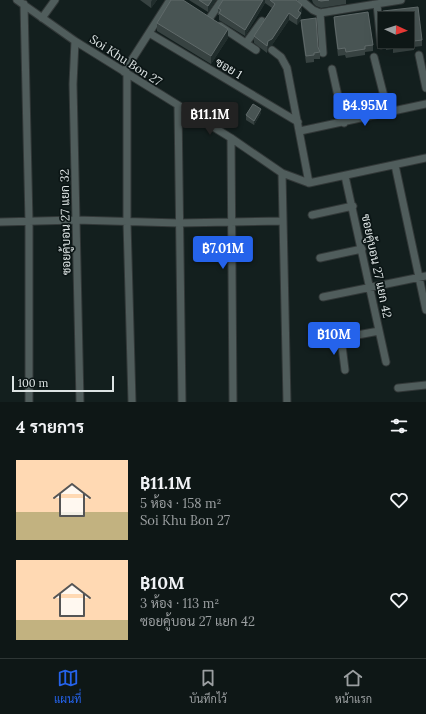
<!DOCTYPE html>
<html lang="th">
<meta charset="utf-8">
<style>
:root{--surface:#0e1716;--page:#1c2423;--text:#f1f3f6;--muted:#9b9fa1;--line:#2e3635;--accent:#2563eb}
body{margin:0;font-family:Lora,Sarabun,serif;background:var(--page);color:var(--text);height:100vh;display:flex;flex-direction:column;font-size:15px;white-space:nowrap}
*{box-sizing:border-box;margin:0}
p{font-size:13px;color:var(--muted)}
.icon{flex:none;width:22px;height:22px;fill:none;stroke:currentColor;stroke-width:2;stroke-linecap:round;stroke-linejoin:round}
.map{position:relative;height:402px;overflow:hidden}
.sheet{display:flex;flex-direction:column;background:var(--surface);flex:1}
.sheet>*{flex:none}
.needle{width:26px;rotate:93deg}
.fabs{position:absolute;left:378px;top:12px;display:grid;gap:8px}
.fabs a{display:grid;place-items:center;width:36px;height:36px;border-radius:0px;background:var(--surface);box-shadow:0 4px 16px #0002,0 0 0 1px var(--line);font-size:20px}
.scale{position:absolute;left:12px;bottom:10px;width:102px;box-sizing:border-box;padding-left:4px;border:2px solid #dde4e4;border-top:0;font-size:11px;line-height:14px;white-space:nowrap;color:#dde4e4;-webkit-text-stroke:3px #0b1515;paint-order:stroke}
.price{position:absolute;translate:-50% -34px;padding:0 9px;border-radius:4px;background:var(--accent);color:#fff;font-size:13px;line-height:26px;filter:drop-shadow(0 1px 2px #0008)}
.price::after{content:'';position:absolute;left:50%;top:24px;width:12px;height:9px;margin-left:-6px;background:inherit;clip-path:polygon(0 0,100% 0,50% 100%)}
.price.selected{background:#222;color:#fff}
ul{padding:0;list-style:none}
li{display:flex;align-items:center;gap:12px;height:100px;padding:0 16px}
li span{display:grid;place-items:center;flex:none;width:112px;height:80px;border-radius:0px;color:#555}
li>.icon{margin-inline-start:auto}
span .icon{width:48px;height:48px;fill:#fffc;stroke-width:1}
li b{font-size:17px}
h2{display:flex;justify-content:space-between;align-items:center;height:48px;padding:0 16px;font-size:17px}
.tabs{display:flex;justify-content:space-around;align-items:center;height:56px;border-top:1px solid var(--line);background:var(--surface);font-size:11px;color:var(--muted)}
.tabs a{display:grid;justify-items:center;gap:2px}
.tabs .selected{color:var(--accent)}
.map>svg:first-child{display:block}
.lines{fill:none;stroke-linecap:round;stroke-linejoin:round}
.street-casing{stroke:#323838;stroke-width:9}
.street{stroke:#505d5c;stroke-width:7}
.wall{fill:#374241;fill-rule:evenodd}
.shaded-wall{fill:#212d2c}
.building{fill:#485453;stroke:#606a6a}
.labels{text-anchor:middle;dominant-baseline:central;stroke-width:3.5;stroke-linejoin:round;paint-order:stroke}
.street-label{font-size:12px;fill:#dde4e4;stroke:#0b1515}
</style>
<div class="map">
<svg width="426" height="402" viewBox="0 0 426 402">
<rect width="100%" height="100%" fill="#131f1e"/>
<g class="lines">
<defs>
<path id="street" d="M 17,0 L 75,41 L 231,138 L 282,173 L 309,183 L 426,158
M 301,0 L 313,10 L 320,13 L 401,0
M 24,4 L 29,222 L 29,402
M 377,4 L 381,45
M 320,13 L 323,53
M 42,18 L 55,0
M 209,19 L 222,0
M 220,26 L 256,50
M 149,33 L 298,122
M 75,41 L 73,84 L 80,402
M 246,43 L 262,21
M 272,50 L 281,57 L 287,68 L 309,183
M 419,55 L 426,88
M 374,57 L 388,112
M 332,69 L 344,123
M 124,72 L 170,0
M 127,74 L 127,222 L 132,402
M 178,106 L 182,402
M 300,131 L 426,104
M 231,138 L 233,402
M 395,165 L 426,310
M 282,173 L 287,402
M 345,176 L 386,362
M 312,215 L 353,206
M 0,222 L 76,220 L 179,223 L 282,221
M 320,258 L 362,249
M 323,297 L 426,276
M 341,338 L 345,370
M 325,341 L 379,331
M 398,388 L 426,385"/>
</defs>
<use href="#street" class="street-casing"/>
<use href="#street" class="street"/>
</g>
<path class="wall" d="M 140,0 L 157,0 L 151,8 Z
M 189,0 L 216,0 L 208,12 Z
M 223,0 L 296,0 L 302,11 L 301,13 L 301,20 L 297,25 L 289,20 L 272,45 L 268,47 L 267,53 L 254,43 L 254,36 L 272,8 L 265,3 L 245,36 L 219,20 L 219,15 L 218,15 L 218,8 Z
M 312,0 L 346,0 L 346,4 L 321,8 L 316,6 L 313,3 Z
M 383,11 L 422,40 L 422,46 L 414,47 L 414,50 L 393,53 L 393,49 L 386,50 ZM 385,19 L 407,41 L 385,41 Z
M 334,17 L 373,45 L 373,51 L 365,52 L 365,55 L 346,58 L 345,55 L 338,56 L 334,24 Z
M 301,20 L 318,47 L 320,52 L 320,59 L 314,59 L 314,62 L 306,63 L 301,27 Z
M 157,23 L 228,38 L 211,64 L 157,31 Z
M 261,113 L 254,125 L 246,120 L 246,115 Z"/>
<path class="shaded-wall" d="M 152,0 L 157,0 L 151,8 L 151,2 Z
M 212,0 L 216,0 L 208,12 L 208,6 Z
M 263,0 L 265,0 L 265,3 L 245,36 L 245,30 Z
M 302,5 L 302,11 L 301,13 L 301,20 L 297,25 L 298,11 Z
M 289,13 L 289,20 L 272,45 L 268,47 L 267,53 L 268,41 Z
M 228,29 L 228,38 L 211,64 L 211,56 Z
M 261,109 L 261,113 L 254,125 L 254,121 Z"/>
<path class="building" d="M 171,0 L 183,0 L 228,29 L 211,56 L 157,23 Z
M 199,0 L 212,0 L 208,6 Z
M 223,0 L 263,0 L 245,30 L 219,13 L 221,10 L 218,8 Z
M 270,0 L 296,0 L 302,5 L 298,11 L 301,13 L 297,19 L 289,13 L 272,39 L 268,41 L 267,46 L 254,36 L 275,4 Z
M 318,0 L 329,0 L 321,1 Z
M 418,7 L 422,40 L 414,41 L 414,44 L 393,46 L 393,43 L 386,44 L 385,41 L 407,41 L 407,19 L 385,19 L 385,36 L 383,11 Z
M 368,12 L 373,45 L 365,46 L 365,49 L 346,52 L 345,48 L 338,49 L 334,17 Z
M 316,18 L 318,47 L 320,52 L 314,53 L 314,55 L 306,56 L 301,20 Z
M 253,104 L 261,109 L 254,121 L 246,115 Z"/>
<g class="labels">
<g class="street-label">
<text transform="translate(126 60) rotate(33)">Soi Khu Bon 27</text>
<text transform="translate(229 68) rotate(31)">ซอย 1</text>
<text transform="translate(65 222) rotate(-91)">ซอยคู้บอน 27 แยก 32</text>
<text transform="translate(377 266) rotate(78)">ซอยคู้บอน 27 แยก 42</text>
</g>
</g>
</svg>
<div class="fabs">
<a><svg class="needle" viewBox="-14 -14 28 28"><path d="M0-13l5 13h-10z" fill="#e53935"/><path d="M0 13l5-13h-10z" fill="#9b9fa1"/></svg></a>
</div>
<div class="scale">100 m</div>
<b class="price" style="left:365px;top:127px">฿4.95M</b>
<b class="price selected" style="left:210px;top:136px">฿11.1M</b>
<b class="price" style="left:223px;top:270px">฿7.01M</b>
<b class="price" style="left:334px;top:356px">฿10M</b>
</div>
<section class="sheet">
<h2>4 รายการ<svg class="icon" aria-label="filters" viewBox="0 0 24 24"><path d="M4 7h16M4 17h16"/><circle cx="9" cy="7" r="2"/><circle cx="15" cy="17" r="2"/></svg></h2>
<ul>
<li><span style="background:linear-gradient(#ffd9b3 65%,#c2b280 0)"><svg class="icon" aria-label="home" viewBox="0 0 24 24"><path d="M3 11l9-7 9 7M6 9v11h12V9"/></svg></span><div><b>฿11.1M</b><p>5 ห้อง · 158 m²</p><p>Soi Khu Bon 27</p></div><svg class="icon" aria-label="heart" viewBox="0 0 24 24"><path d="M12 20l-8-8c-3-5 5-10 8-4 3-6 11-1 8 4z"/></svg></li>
<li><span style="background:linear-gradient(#ffd9b3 75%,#c2b280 0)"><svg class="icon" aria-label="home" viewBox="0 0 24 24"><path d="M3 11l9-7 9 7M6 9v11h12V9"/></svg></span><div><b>฿10M</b><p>3 ห้อง · 113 m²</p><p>ซอยคู้บอน 27 แยก 42</p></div><svg class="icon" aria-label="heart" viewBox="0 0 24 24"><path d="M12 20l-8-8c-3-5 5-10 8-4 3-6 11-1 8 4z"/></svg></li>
</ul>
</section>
<nav class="tabs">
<a class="selected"><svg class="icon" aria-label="map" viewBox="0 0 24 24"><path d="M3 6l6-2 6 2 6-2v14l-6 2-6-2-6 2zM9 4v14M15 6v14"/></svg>แผนที่</a>
<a><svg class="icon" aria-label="saved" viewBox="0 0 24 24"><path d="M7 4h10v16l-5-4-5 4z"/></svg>บันทึกไว้</a>
<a><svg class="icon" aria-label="home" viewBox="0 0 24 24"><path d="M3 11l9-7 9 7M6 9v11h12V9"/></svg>หน้าแรก</a>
</nav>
